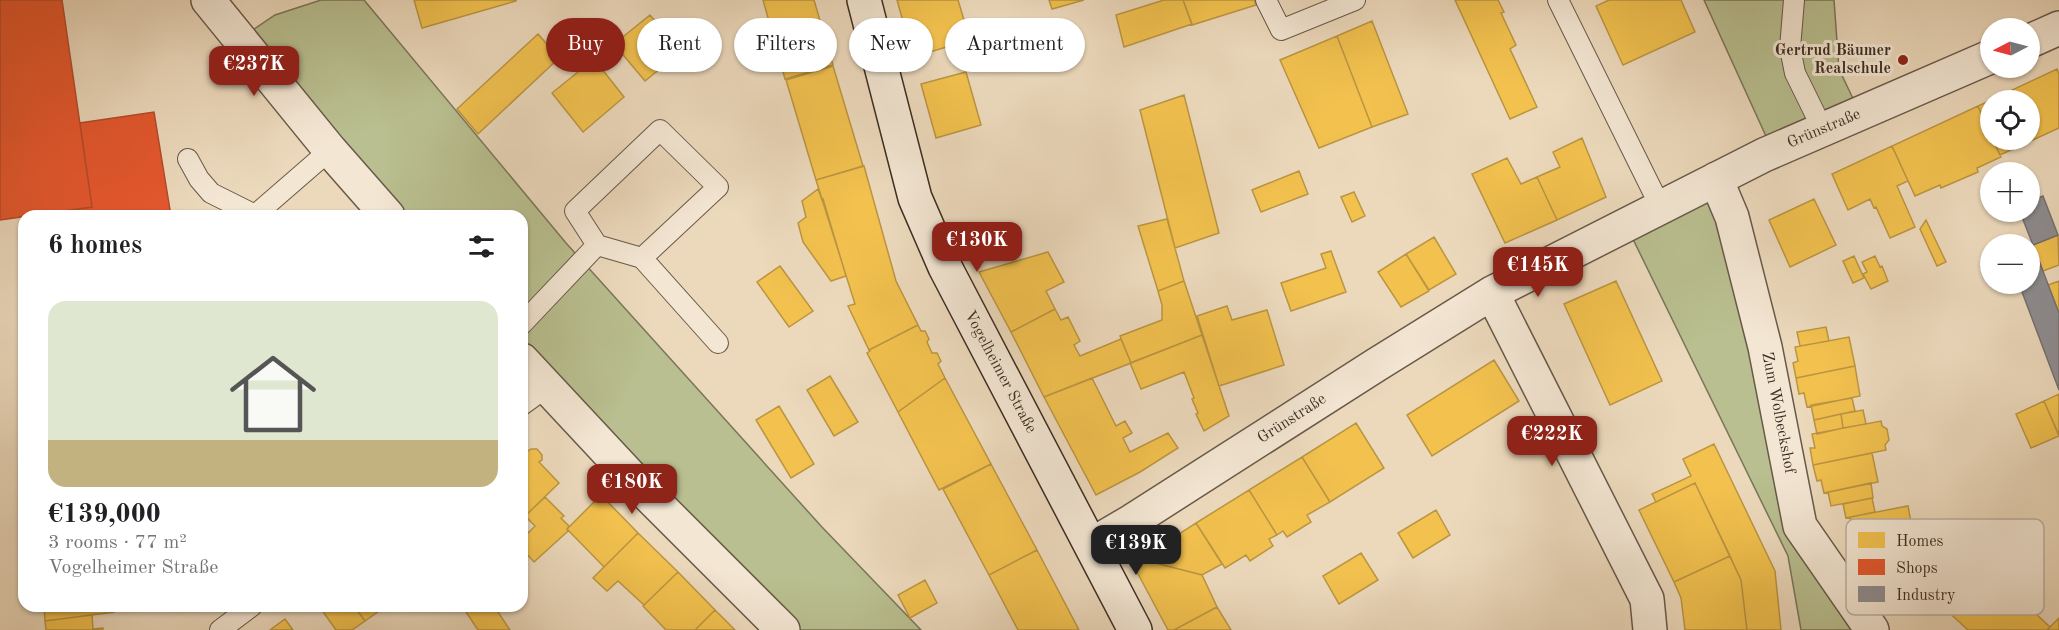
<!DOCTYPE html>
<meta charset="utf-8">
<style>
:root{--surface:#fff;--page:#f2f2f2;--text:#202124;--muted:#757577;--accent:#8f2418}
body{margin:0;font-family:"Old Standard TT",serif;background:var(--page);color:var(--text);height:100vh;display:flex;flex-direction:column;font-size:22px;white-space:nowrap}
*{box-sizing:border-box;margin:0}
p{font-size:20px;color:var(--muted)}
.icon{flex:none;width:33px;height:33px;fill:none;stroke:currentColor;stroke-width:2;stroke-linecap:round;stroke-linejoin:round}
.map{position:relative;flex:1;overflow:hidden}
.side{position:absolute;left:18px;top:210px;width:510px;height:402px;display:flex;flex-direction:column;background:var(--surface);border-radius:18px;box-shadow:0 2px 4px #0004}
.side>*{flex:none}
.banner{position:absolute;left:546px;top:18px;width:570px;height:54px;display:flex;gap:12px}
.needle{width:39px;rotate:264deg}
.tools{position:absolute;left:1980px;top:18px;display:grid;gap:12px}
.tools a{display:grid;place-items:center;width:60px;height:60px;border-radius:50%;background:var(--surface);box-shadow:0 2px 4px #0004;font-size:30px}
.price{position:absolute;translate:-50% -51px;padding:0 14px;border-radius:12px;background:var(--accent);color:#fff;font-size:20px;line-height:39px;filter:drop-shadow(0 2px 3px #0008)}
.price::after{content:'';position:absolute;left:50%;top:36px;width:18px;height:14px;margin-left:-9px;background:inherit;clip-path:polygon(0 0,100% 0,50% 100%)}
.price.active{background:#222;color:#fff}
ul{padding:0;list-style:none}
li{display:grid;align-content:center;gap:12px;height:318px;padding:0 30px}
li span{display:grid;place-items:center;height:186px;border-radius:18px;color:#555}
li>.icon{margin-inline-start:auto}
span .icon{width:108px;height:108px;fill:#fffc;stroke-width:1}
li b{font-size:26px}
h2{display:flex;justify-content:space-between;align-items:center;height:72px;padding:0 30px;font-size:26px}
.chip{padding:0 21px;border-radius:27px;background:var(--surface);box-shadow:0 2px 4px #0004;font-size:21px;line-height:54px}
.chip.active{background:var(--accent);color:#fff}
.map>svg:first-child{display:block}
.green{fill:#b9bf90;stroke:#7a765a;stroke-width:1.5}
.homes{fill:#f2c14e;stroke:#bb9541;stroke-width:1.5}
.shops{fill:#e4572e;stroke:#b24b2b;stroke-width:1.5}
.industry{fill:#8d8d92;stroke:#757071;stroke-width:1.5}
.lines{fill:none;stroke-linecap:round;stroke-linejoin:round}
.service-casing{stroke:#685949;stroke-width:22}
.minor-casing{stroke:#685949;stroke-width:36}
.secondary-casing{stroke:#3c2e23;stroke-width:36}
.service{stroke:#f3e6d3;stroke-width:20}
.minor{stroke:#f3e6d3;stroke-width:33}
.secondary{stroke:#f3e6d3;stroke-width:33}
.poi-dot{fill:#8f2418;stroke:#f3e6d3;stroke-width:2}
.labels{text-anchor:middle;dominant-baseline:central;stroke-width:6;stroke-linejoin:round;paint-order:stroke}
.poi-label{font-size:16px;font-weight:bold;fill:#3c2e23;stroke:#f3e6d3;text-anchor:end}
.street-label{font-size:16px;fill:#3c2e23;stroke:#f3e6d3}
.key{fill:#f3e6d3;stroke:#bcaf9e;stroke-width:1.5}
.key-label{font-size:16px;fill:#3c2e23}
</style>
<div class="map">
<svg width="2059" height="630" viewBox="0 0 2059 630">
<rect width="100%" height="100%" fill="#ecd9bc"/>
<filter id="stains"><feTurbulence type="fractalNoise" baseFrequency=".00333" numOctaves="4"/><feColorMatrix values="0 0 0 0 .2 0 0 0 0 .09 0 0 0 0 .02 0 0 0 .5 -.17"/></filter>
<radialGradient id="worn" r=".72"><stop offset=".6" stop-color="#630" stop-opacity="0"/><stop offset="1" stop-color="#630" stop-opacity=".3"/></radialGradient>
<path class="green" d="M 321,0 L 364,0 L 566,243 L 821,526 L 921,630 L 786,630 L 522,352 L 522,216 L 399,216 L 241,38 L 275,15 Z
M 1704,0 L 1834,0 L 1839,69 L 1857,107 L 1770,145 Z
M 1713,188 L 1796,527 L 1867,630 L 1801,630 L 1788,556 L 1629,231 Z"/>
<path class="homes" d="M 414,0 L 516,0 L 516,1 L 422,28 Z
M 763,0 L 814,0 L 833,65 L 785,79 L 774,39 L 767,41 L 764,27 L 770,25 Z
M 897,0 L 958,0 L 970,40 L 913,57 Z
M 1049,0 L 1084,0 L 1052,9 Z
M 1164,0 L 1183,0 L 1192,24 L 1124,47 L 1116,15 Z
M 1183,0 L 1254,0 L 1256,5 L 1192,25 Z
M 1455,0 L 1498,0 L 1504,12 L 1501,13 L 1516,45 L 1510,49 L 1537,107 L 1510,119 Z
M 1609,0 L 1681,0 L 1695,32 L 1623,65 L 1596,6 Z
M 650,15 L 681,52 L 645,81 L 614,44 Z
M 1372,21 L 1408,114 L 1372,127 L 1337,36 Z
M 538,34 L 559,58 L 478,134 L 457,109 Z
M 1337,36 L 1372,127 L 1319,148 L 1280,60 Z
M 1022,45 L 1026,59 L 1007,65 L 1002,51 Z
M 594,59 L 624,97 L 583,132 L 552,93 Z
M 833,66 L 863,166 L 816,180 L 786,80 Z
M 2057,69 L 2059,74 L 2059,128 L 2000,155 L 1993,140 L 2030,140 L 2030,100 L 1990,100 L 1990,134 L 1978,106 Z
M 966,72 L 981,125 L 936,138 L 921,84 Z
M 1184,95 L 1219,233 L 1175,248 L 1140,110 Z
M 1978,106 L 1990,134 L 1990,140 L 1993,140 L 2001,157 L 1977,168 L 1978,172 L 1941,188 L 1940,185 L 1915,196 L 1892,146 Z
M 1582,138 L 1606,197 L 1557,220 L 1537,177 L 1560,167 L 1553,152 Z
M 1892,146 L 1908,181 L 1897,186 L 1915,227 L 1890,238 L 1876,207 L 1874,208 L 1870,199 L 1848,210 L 1832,174 Z
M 1507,158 L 1521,184 L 1537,177 L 1557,220 L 1505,243 L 1472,174 Z
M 864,166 L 896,281 L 918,325 L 869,350 L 848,306 L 855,304 L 816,180 Z
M 1299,171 L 1308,194 L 1261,212 L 1252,190 Z
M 818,189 L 822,200 L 823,199 L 846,276 L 831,281 L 803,242 L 798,223 L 806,217 L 802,201 Z
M 1354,192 L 1365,216 L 1352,222 L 1341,197 Z
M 1814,199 L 1836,245 L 1790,267 L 1769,220 Z
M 1167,219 L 1184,281 L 1158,291 L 1138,226 Z
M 1926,220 L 1946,262 L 1937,266 L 1920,229 Z
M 2058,235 L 2059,265 L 2043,271 L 2033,245 Z
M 1434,237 L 1456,274 L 1429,290 L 1406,254 Z
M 1331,251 L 1346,292 L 1291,311 L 1281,283 L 1326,268 L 1321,254 Z
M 1048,252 L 1064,282 L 1046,291 L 1055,309 L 1011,332 L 979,272 Z
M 1406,254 L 1429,291 L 1401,307 L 1378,272 Z
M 1854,256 L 1864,278 L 1853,283 L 1843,261 Z
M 1875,256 L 1880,267 L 1882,266 L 1888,281 L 1871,289 L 1863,274 L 1867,272 L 1862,262 Z
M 780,266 L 813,311 L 789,327 L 757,282 Z
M 1184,281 L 1202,335 L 1131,363 L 1120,336 L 1162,320 L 1162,305 L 1158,291 Z
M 1616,281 L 1662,381 L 1610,405 L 1564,304 Z
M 2059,281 L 2059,313 L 2048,285 Z
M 1227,306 L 1232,320 L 1267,310 L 1284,365 L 1219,386 L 1197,316 Z
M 1055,309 L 1061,320 L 1068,317 L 1080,341 L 1074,345 L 1080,356 L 1121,339 L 1131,363 L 1044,397 L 1011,332 Z
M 918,325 L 921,331 L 925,331 L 929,339 L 927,342 L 932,353 L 937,353 L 941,361 L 938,364 L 945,378 L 898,412 L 867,353 L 870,351 L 869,350 Z
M 1826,327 L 1829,341 L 1800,346 L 1797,332 Z
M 1202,335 L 1229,416 L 1204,431 L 1196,414 L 1198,413 L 1192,399 L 1194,398 L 1184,372 L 1141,389 L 1130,363 Z
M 1849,337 L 1855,366 L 1796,378 L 1793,363 L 1798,361 L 1795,347 Z
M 1494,360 L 1519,401 L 1432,456 L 1407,415 Z
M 1855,366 L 1860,396 L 1807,407 L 1804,393 L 1799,394 L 1796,378 Z
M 830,376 L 858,422 L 834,436 L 807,390 Z
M 945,378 L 991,464 L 939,490 L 898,412 Z
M 1092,378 L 1116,426 L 1125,421 L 1132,433 L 1123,438 L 1130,452 L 1168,433 L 1178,448 L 1140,472 L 1096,495 L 1044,397 Z
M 2059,394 L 2059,435 L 2044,401 Z
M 1852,398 L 1855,411 L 1814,420 L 1811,405 Z
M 2044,401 L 2059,436 L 2031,448 L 2016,414 Z
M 779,406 L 814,464 L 791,478 L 756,420 Z
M 1863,410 L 1866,424 L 1843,428 L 1841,414 Z
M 1841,414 L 1843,428 L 1817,434 L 1814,420 Z
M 1881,421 L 1882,426 L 1887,429 L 1889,440 L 1885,445 L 1886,450 L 1813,465 L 1810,448 L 1815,448 L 1812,434 Z
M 1356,423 L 1384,468 L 1330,502 L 1302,457 Z
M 1714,444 L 1775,571 L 1781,630 L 1747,630 L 1741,580 L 1695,483 L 1656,502 L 1652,494 L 1691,476 L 1683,459 Z
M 526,448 L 528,451 L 531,449 L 537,449 L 542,455 L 542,460 L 539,462 L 559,483 L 522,519 L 522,452 Z
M 1872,453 L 1878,482 L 1824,493 L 1821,480 L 1817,481 L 1813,465 Z
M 1302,457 L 1330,502 L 1307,515 L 1311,522 L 1287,537 L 1283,531 L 1277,535 L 1249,490 Z
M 991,464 L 1037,550 L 989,575 L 943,489 Z
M 1695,483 L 1730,556 L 1674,582 L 1639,510 Z
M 1871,483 L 1873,498 L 1831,506 L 1828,492 Z
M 1249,490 L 1277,535 L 1269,539 L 1273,546 L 1250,561 L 1246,555 L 1225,568 L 1196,523 Z
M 601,495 L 638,533 L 604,567 L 567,529 Z
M 545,497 L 564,516 L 561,518 L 569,526 L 567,529 L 568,531 L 534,562 L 522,549 L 522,539 L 535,526 L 525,516 Z
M 1872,498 L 1875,512 L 1846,518 L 1843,504 Z
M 1908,506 L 1919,564 L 1861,575 L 1850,517 Z
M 1436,510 L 1450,535 L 1413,558 L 1398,533 Z
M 1196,523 L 1222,564 L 1202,575 L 1140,559 Z
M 638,533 L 678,572 L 644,605 L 618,581 L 607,591 L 593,578 Z
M 1037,550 L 1079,630 L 1018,630 L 989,575 Z
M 1361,553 L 1378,580 L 1339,604 L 1323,576 Z
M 1730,556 L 1741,580 L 1747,630 L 1685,630 L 1681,598 L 1674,582 Z
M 1140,559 L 1202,575 L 1217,607 L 1174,630 L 1168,630 L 1137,572 Z
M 1984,563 L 2001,580 L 1998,583 L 2030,614 L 2033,611 L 2050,627 L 2047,630 L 1968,630 L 1942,606 Z
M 678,572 L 715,610 L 695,630 L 666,630 L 643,606 Z
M 925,580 L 937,603 L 910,618 L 898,595 Z
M 44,606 L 113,606 L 114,612 L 45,621 Z
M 319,606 L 354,606 L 365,621 L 352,630 L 336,630 Z
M 354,606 L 386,606 L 365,621 Z
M 462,606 L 494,606 L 510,630 L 478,630 Z
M 1217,607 L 1231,630 L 1174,630 Z
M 715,610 L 735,630 L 695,630 Z
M 92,615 L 93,629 L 103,628 L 103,630 L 46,630 L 45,621 Z
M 2059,618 L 2059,630 L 2047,630 Z
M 285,619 L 293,630 L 270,630 Z"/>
<path class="shops" d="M 0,0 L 62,0 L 92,207 L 0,220 Z
M 154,112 L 171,216 L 44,216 L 44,214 L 92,207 L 80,123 Z"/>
<path class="industry" d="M 2043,196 L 2058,235 L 2033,245 L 2020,212 L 2030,212 L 2030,201 Z
M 2036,253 L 2059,313 L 2059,390 L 2019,284 L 2030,284 L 2030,256 Z"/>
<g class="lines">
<defs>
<path id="service" d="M 1266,0 L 1281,30 L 1355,0
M 1558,0 L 1661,208
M 1794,0 L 1790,48 L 1795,73 L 1823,130
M 188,159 L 199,179 L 211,193 L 255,215
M 254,216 L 330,150
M 597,245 L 642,258 L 718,343
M 522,324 L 597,245 L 575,211 L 660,130 L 718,187 L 642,258
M 522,405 L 547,387
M 220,630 L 252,606"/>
<path id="minor" d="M 208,0 L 330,150 L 388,216
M 2030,41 L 2059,28
M 1716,179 L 1732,217 L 1765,347 L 1800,526 L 1872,630
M 1492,293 L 1647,599 L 1650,630
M 522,360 L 647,494 L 783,630
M 1091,545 L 1132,521 L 1376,365 L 1492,293 L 1764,155 L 1990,57"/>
<path id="secondary" d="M 864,0 L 915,198 L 945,267 L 1135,630"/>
</defs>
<use href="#service" class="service-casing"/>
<use href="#minor" class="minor-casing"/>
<use href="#secondary" class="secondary-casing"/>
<use href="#service" class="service"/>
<use href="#minor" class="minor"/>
<use href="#secondary" class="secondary"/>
</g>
<circle class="poi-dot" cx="1903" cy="60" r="6"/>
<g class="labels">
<g class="poi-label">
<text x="1891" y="51">Gertrud Bäumer<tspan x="1891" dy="18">Realschule</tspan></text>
</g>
<g class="street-label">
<text transform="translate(1824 129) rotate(-23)">Grünstraße</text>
<text transform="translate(1000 372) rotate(62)">Vogelheimer Straße</text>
<text transform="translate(1778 413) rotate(79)">Zum Wolbeckshof</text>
<text transform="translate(1292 419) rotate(-33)">Grünstraße</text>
</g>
</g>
<rect x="1846" y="519" width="198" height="96" rx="9" class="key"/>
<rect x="1858" y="532" width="27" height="16" fill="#f2c14e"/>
<rect x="1858" y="559" width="27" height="16" fill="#e4572e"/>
<rect x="1858" y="586" width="27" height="16" fill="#8d8d92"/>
<g class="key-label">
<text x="1896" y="546">Homes</text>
<text x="1896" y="573">Shops</text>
<text x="1896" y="600">Industry</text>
</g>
<rect width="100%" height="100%" filter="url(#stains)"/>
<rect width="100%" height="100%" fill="url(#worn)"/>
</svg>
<div class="tools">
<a><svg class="needle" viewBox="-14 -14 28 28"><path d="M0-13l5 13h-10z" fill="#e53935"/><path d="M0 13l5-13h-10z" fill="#757577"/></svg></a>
<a><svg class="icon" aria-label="locate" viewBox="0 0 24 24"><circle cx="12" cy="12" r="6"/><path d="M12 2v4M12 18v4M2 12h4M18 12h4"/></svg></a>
<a>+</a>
<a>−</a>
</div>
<b class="price" style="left:254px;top:97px">€237K</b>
<b class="price" style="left:977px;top:273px">€130K</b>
<b class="price" style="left:1538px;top:298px">€145K</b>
<b class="price" style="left:1552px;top:467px">€222K</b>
<b class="price" style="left:632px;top:515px">€180K</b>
<b class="price active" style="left:1136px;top:576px">€139K</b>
<div class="banner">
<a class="chip active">Buy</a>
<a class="chip">Rent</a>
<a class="chip">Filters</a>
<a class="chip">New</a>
<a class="chip">Apartment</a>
</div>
<section class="side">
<h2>6 homes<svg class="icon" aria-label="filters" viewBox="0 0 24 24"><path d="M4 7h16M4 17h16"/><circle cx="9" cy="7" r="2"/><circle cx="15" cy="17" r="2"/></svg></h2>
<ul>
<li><span style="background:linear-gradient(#dfe7d0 75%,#c2b280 0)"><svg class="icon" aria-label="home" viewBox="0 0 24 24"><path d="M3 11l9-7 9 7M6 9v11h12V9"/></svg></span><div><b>€139,000</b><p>3 rooms · 77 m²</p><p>Vogelheimer Straße</p></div></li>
</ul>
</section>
</div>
